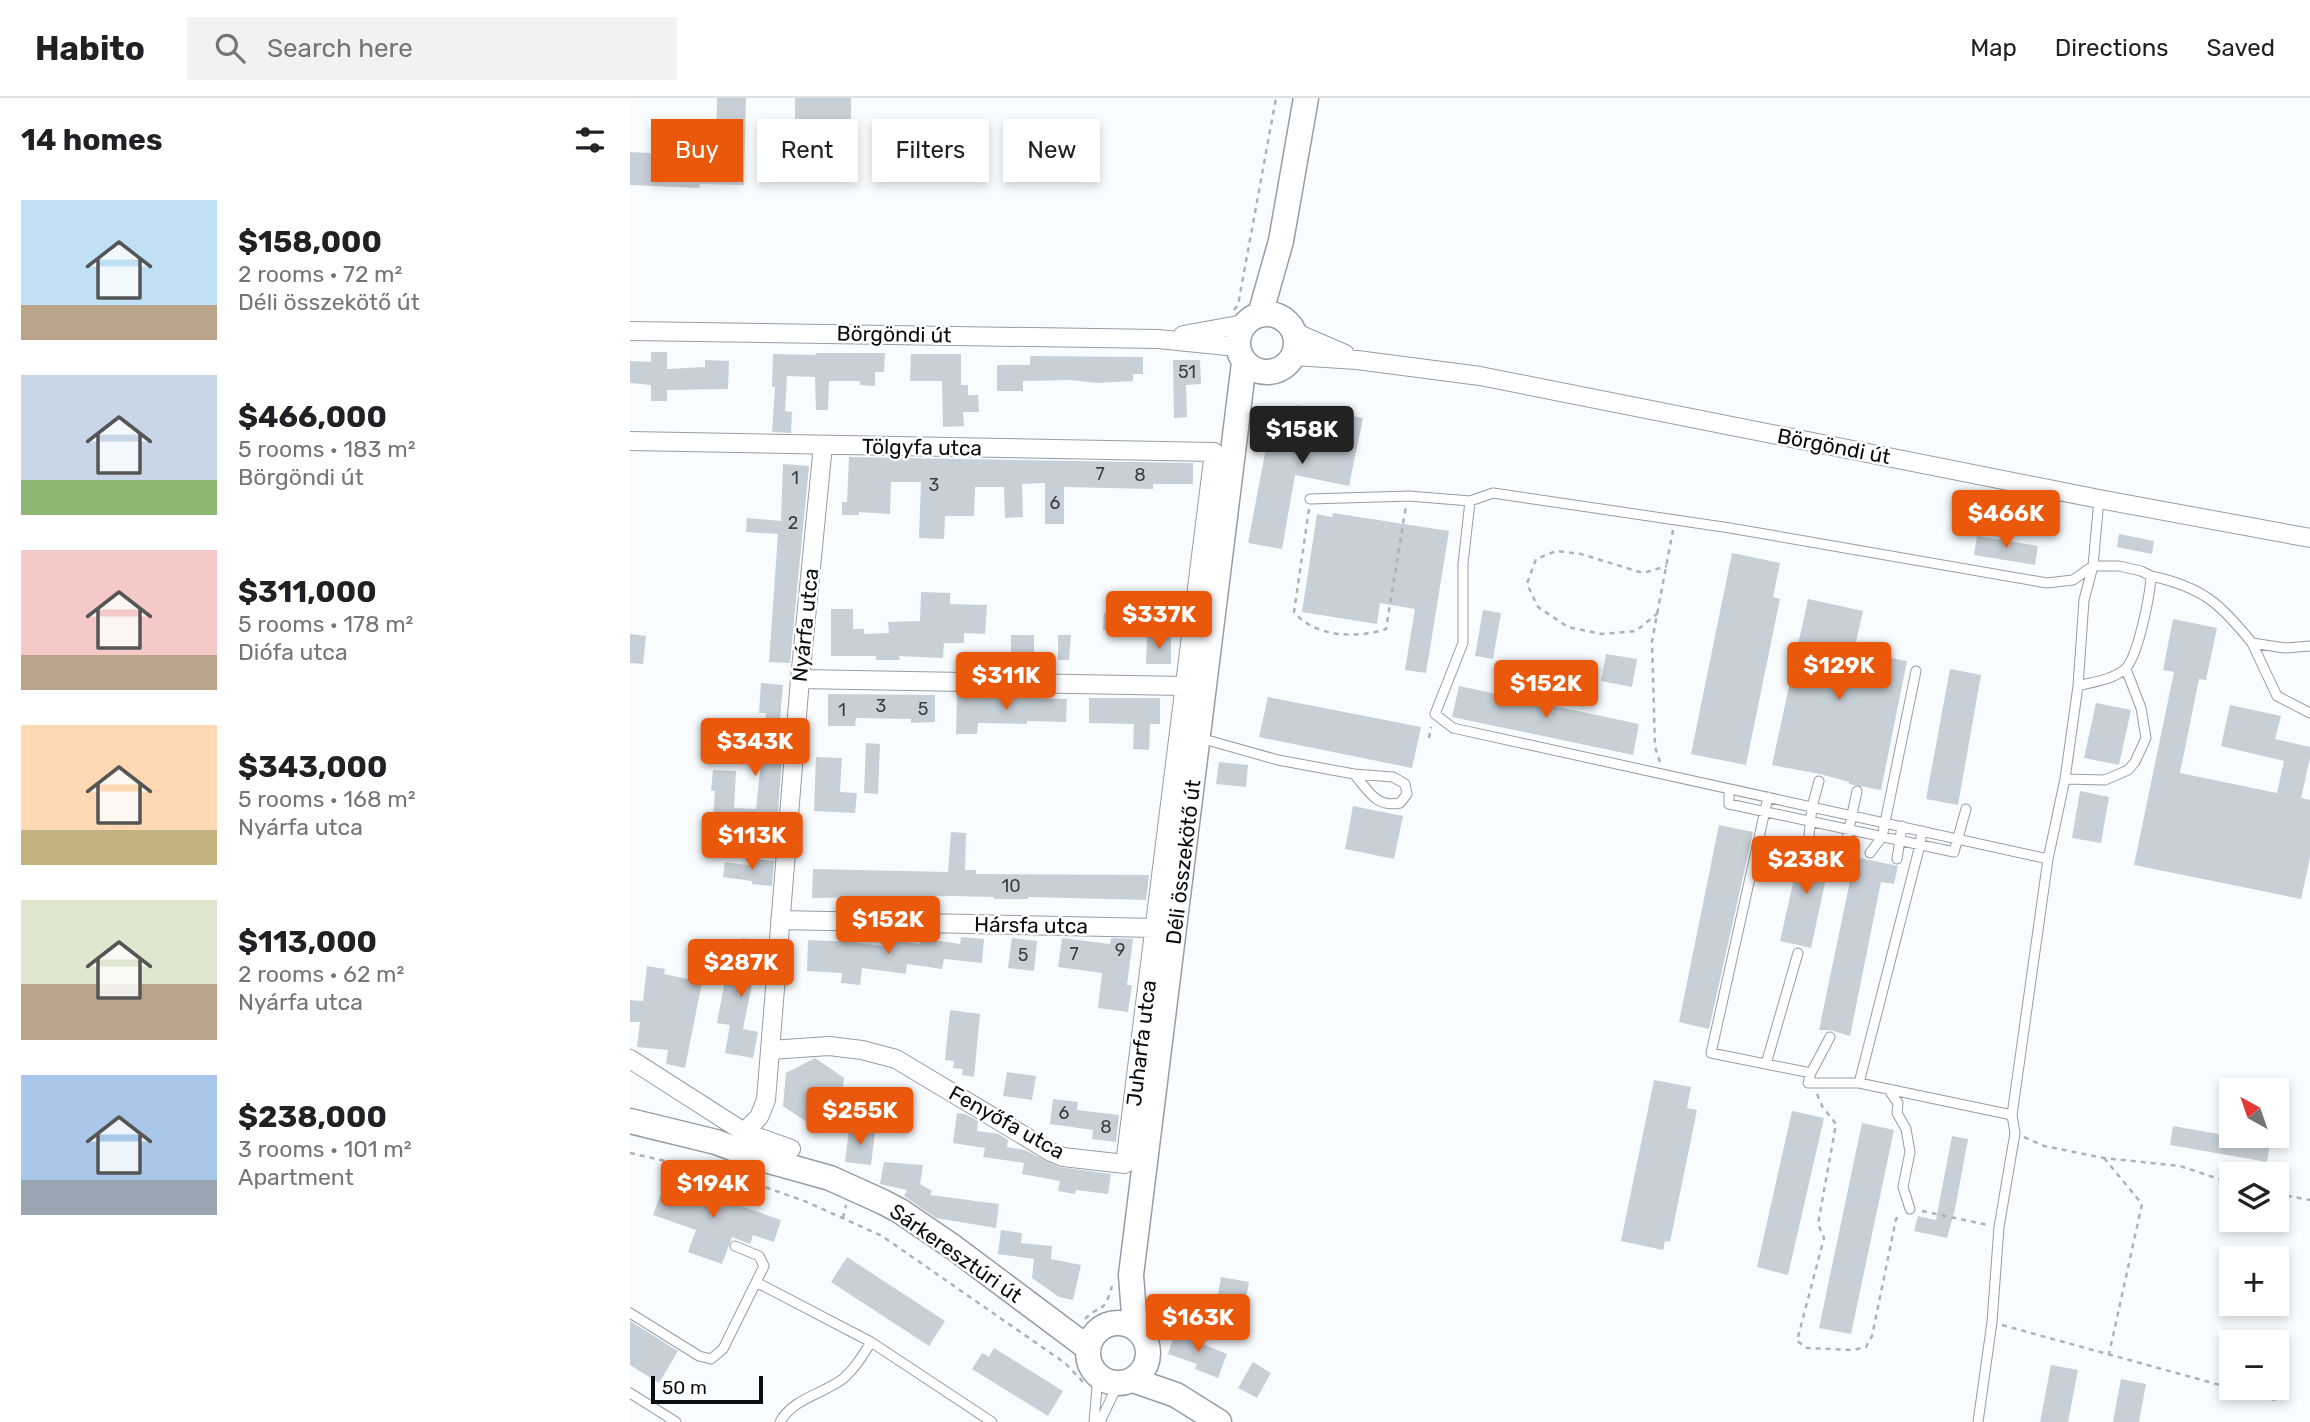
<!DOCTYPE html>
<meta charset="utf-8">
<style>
:root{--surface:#fff;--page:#f2f2f2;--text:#202124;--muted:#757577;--line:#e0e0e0;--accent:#ea580c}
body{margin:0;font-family:Rubik,sans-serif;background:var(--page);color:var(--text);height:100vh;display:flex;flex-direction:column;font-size:26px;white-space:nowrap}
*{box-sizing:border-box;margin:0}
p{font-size:23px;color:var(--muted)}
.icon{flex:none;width:38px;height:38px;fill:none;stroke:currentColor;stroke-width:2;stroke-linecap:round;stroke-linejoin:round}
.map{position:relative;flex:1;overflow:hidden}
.panel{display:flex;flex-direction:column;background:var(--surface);width:630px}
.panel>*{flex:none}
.hud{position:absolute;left:21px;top:21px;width:665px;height:63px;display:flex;gap:14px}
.needle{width:46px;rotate:320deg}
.fabs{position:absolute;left:1589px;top:980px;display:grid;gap:14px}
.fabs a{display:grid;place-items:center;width:70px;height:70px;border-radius:0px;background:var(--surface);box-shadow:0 4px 10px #0003;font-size:35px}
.scale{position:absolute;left:21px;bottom:18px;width:112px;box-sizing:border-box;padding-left:7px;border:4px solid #0a0d0f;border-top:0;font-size:19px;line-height:24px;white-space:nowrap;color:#0a0d0f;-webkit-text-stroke:5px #fff;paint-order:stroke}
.price{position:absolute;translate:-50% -60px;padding:0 16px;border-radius:7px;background:var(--accent);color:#fff;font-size:23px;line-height:46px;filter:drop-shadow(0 2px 4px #0008)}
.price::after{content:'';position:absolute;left:50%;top:42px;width:21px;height:16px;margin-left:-10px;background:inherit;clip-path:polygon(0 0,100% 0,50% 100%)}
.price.selected{background:#222;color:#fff}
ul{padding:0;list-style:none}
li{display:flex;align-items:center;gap:21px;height:175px;padding:0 21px}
li span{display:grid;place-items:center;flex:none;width:196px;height:140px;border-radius:0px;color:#555}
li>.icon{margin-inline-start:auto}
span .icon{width:84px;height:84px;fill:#fffc;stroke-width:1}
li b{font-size:30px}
h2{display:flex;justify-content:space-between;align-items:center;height:84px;padding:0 21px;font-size:30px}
.chip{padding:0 24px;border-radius:0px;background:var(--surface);box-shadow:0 4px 10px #0003;font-size:24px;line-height:63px}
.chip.selected{background:var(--accent);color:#fff}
header{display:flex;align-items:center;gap:42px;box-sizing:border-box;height:98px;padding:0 35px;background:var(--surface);border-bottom:2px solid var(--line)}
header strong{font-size:33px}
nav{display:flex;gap:38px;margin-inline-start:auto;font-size:24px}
.search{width:490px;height:63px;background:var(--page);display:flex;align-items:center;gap:18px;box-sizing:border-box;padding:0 24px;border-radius:0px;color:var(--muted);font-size:26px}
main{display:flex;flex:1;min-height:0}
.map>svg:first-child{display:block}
.building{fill:#c8d0d7}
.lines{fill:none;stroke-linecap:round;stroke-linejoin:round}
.lane-casing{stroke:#969da4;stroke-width:11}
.street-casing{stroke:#969da4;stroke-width:20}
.secondary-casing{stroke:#969da4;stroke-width:27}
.path{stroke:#afb2b5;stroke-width:2.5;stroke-dasharray:5 5;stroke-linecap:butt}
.lane{stroke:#fff;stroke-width:9}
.street{stroke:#fff;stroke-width:18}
.secondary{stroke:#fff;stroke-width:24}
.labels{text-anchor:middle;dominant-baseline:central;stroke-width:5;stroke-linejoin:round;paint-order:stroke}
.number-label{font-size:18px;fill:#3a3e41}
.street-label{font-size:21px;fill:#0a0d0f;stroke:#fff}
</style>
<header>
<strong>Habito</strong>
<div class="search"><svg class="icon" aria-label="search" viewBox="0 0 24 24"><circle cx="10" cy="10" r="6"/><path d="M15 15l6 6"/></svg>Search here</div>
<nav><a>Map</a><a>Directions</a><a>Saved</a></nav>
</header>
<main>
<section class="panel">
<h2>14 homes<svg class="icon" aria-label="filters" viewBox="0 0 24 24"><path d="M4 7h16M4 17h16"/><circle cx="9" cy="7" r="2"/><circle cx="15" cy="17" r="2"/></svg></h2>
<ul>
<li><span style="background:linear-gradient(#bfe0f5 75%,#b9a48a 0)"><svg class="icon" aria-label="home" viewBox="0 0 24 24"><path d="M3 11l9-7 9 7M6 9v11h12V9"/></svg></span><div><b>$158,000</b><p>2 rooms · 72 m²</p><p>Déli összekötő út</p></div></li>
<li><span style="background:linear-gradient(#c9d6e8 75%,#8fb573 0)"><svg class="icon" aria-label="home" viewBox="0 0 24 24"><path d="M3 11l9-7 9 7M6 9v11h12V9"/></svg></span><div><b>$466,000</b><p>5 rooms · 183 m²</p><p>Börgöndi út</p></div></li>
<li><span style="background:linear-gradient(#f6c9c9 75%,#b9a48a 0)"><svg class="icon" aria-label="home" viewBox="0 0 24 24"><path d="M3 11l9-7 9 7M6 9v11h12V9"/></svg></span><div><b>$311,000</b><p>5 rooms · 178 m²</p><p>Diófa utca</p></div></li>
<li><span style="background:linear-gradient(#ffd9b3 75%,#c2b280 0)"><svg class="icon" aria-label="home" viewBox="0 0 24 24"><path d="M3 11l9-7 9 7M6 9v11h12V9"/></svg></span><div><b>$343,000</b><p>5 rooms · 168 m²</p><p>Nyárfa utca</p></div></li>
<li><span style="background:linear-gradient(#dfe7d0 60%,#b9a48a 0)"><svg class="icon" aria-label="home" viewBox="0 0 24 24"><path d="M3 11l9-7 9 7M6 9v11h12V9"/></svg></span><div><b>$113,000</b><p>2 rooms · 62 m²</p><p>Nyárfa utca</p></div></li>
<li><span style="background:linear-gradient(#a9c7e8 75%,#9aa5b1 0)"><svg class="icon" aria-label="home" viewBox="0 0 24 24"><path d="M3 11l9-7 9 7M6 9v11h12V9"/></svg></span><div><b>$238,000</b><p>3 rooms · 101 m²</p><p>Apartment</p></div></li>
</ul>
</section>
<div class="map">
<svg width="1680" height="1324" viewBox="0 0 1680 1324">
<rect width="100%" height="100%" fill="#f8fcff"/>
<path class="building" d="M 87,0 L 116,0 L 114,87 L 70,86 L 69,90 L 0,87 L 0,54 L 86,58 Z
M 165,0 L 221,0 L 221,21 L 165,21 Z
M 21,254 L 37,254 L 37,271 L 75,269 L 75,262 L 99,263 L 98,291 L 37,292 L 37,303 L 21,303 L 21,287 L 0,285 L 0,263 L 21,264 Z
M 186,255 L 255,255 L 254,274 L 245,274 L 245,288 L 230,287 L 230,283 L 199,283 L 198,312 L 186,312 L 185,279 L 157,278 L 155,313 L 162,314 L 161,335 L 142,334 L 145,289 L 142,289 L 143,256 L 186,257 Z
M 281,256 L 331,256 L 331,287 L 338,287 L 338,297 L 348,297 L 349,314 L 333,314 L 334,328 L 313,329 L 312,283 L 280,283 Z
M 400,258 L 513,259 L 513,276 L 503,276 L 503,283 L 467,285 L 441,282 L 393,283 L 393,293 L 367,293 L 367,267 L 400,267 Z
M 543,262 L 570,262 L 571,286 L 556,287 L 557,319 L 544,320 Z
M 667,307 L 733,320 L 719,388 L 665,377 L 652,451 L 618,445 L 639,334 L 661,338 Z
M 219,359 L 563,365 L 563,386 L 523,386 L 523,391 L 434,389 L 434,426 L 415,426 L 415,385 L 392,386 L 393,419 L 375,420 L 374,389 L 345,389 L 344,418 L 315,418 L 314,441 L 289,440 L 291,384 L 261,384 L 260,416 L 229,414 L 229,417 L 212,417 L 212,404 L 217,404 Z
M 153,366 L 179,368 L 160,565 L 139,564 L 148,436 L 116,434 L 117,420 L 151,423 Z
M 703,415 L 819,433 L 796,575 L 775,572 L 785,511 L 750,505 L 747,526 L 672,514 L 687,416 L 702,419 Z
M 1489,436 L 1524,443 L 1522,456 L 1487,449 Z
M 1347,438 L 1408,448 L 1405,467 L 1344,457 Z
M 1102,455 L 1150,465 L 1143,499 L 1150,501 L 1116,667 L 1061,656 Z
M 291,494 L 320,495 L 320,506 L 357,507 L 355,536 L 334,535 L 334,545 L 314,545 L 313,560 L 269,558 L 270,562 L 246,562 L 246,558 L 201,558 L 201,511 L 223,511 L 223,531 L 234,531 L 234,536 L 259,535 L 258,524 L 290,523 Z
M 1178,501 L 1233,513 L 1224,553 L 1277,563 L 1251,692 L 1219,686 L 1219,684 L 1190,676 L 1142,667 Z
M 853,512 L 871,515 L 863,561 L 845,558 Z
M 474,515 L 489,517 L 487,533 L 473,532 Z
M 1543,521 L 1587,530 L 1576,582 L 1569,581 L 1550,675 L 1647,695 L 1654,663 L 1591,648 L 1600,607 L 1651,618 L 1645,641 L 1680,649 L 1680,660 L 1671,700 L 1680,702 L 1680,760 L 1671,801 L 1504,767 L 1544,574 L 1533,572 Z
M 0,536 L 16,538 L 13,566 L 0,565 Z
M 381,537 L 404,537 L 404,562 L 381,562 Z
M 428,537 L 441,537 L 439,562 L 428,562 Z
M 517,539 L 541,539 L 541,566 L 516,566 Z
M 976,556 L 1007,561 L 1002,589 L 971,583 Z
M 1320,571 L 1351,577 L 1328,707 L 1296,701 Z
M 131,585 L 153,587 L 150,621 L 155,622 L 146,738 L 82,733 L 85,693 L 81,693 L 83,672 L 106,673 L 104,710 L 126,711 L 136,615 L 129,615 Z
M 829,588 L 1009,626 L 1003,657 L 822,619 Z
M 198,596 L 305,597 L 305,624 L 281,625 L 281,621 L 226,620 L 225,628 L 198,628 Z
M 327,598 L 437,601 L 436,624 L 397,623 L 397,626 L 348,625 L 347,636 L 326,636 Z
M 638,599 L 791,629 L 782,670 L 629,639 Z
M 459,600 L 530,600 L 530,626 L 520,626 L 519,652 L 503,651 L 504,626 L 459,625 Z
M 1466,605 L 1501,612 L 1489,667 L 1454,660 Z
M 236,645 L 250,646 L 248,696 L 234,695 Z
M 186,659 L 212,660 L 210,694 L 227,695 L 225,715 L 184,713 Z
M 589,664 L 618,667 L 616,689 L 586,686 Z
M 1450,693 L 1479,699 L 1471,745 L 1442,740 Z
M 723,708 L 773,718 L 764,761 L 715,751 Z
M 1089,727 L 1123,734 L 1079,931 L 1049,924 Z
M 321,734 L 336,735 L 335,772 L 346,772 L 346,776 L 519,777 L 516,802 L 398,799 L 398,801 L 364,801 L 364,799 L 322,798 L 182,800 L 183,771 L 318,774 Z
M 1172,745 L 1202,752 L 1181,850 L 1150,843 Z
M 1225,759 L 1268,768 L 1264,786 L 1251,784 L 1220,938 L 1200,932 L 1189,932 Z
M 125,761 L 144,763 L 142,788 L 122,786 L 122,783 L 93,779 L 95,764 L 124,768 Z
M 331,839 L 354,841 L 352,865 L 314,861 L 312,871 L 277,866 L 276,876 L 232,870 L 230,887 L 211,885 L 212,875 L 177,873 L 178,842 L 222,844 L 253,848 L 254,841 L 290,846 L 291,840 L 330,846 Z
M 112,840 L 136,844 L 130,877 L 124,876 L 113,931 L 128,934 L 123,960 L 95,955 L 100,927 L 87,925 L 95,882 L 104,884 Z
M 382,840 L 407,843 L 404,873 L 378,870 Z
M 432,840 L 480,846 L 481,840 L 503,841 L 497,887 L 502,887 L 498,914 L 468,910 L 472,875 L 428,869 Z
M 17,868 L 35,871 L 34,876 L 72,884 L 55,970 L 36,966 L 38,952 L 7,949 L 10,924 L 0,924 L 0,902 L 13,903 Z
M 320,912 L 350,916 L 344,979 L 332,977 L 333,971 L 323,970 L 324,963 L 315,962 Z
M 185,960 L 214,980 L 210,1013 L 181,1027 L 153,1008 L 156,975 Z
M 377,974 L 406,978 L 402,1002 L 373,998 Z
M 1024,982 L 1061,989 L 1057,1010 L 1067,1012 L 1040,1144 L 1035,1143 L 1033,1152 L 991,1143 Z
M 423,1001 L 448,1004 L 447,1012 L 489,1017 L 486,1044 L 462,1041 L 463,1032 L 420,1026 Z
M 1162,1013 L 1194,1020 L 1158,1177 L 1127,1169 Z
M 327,1015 L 335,1016 L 348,1023 L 347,1033 L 369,1036 L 378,1042 L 377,1049 L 395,1052 L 429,1069 L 481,1076 L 478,1096 L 446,1092 L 445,1096 L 428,1093 L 430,1083 L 392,1076 L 394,1065 L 353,1059 L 355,1050 L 323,1045 Z
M 1232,1025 L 1264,1032 L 1221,1236 L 1189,1230 Z
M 1543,1028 L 1640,1045 L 1637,1064 L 1540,1047 Z
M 219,1031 L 245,1034 L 241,1067 L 215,1064 Z
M 1322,1038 L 1338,1041 L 1325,1111 L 1317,1140 L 1284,1133 L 1288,1118 L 1306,1122 Z
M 254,1064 L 293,1067 L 290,1086 L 302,1093 L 300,1097 L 369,1106 L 366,1130 L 306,1120 L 274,1098 L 277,1092 L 250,1086 Z
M 36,1082 L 151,1122 L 144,1144 L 123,1137 L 120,1146 L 102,1139 L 92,1166 L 58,1154 L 66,1132 L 23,1117 Z
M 371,1132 L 392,1135 L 391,1145 L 422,1148 L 421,1161 L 451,1167 L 443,1202 L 429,1199 L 402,1180 L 404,1161 L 368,1156 Z
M 217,1159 L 315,1223 L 299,1248 L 201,1184 Z
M 591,1179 L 619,1184 L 615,1206 L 587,1202 Z
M 0,1223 L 48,1253 L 29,1285 L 0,1267 Z
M 546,1232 L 569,1240 L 568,1244 L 597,1256 L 588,1280 L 565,1271 L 567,1266 L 538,1256 Z
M 364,1250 L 433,1293 L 418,1318 L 342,1271 L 352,1255 L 359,1259 Z
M 623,1264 L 641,1275 L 627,1300 L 608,1290 Z
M 1421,1267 L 1448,1272 L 1438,1324 L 1410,1324 Z
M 1491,1281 L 1516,1286 L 1509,1324 L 1483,1324 Z"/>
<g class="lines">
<defs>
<path id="lane" d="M 680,401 L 779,398 L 840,403 L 863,395 L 1100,430 L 1417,485 L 1443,482 L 1463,468 L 1489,468 L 1511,473 L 1521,478 C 1520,497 1508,561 1494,572 C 1481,582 1463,584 1448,588
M 840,403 L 833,466 L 833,545 L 805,616 L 823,630 L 1418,761
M 1521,478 C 1572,489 1590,505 1622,545 L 1655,550 L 1680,548
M 1622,545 L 1647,598 L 1680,615
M 570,640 L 648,662 L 724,676 L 763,679 L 775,686 L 777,696 L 770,705 C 746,710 739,693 724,676
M 1435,681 L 1475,682 L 1498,672 L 1505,664 L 1516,640 L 1511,610 L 1496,571
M 1099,691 L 1099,706 L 1324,754 L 1336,711
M 1138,699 L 1081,955 L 1181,975 L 1178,985 L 1229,985 L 1382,1017 L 1418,761 L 1435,681 L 1448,588 L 1454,502 L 1463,468 L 1469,401
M 1179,738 L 1182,709 L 1189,683
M 1240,755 L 1252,739 L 1286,573
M 1213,759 L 1227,693
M 1267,761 L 1272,728
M 1136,966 L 1168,855
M 1181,975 L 1200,939
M 1229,985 L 1290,747 L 1292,733
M 1258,991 L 1268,1005 L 1267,1015 L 1276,1031 L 1280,1054 L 1273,1089 L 1280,1111
M 126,1184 L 241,1244 L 362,1324
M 0,1215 L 69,1258 L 81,1261 L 93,1251 L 134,1168 L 129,1158 L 105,1148
M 0,1295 L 46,1324
M 150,1324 C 163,1300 194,1296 214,1280 C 226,1269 233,1257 241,1244
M 464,1324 L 468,1278
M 470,1324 L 488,1286
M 1348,1324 L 1362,1224 L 1369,1129 L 1385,1035 L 1382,1017"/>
<path id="street" d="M 0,233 L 528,241 L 607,249
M 664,234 L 715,256
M 553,237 L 614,226
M 664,258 L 727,262 L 850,278 L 1469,401 L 1680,440
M 0,343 L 584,354 L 495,1066 L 433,1059 L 421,1054 L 266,961 L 232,952 L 199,948 L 140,952
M 170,581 L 555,588
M 150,822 L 525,830
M 0,961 L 114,1034 L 161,1051
M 114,1034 L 129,1019 L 136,1002 L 170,581 L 193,347"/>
<path id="secondary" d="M608 245a29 29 0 1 1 58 0a29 29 0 1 1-58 0Z
M 630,217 L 651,143 L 676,0
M 0,1023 L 86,1044 L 132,1061 L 200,1080 L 253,1104 L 270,1113 L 323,1149 L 458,1250
M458 1255a30 30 0 1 1 60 0a30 30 0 1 1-60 0Z
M 505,1230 L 501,1177 L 614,265
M 503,1282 L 546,1297 L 589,1324"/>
</defs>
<use href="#lane" class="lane-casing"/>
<use href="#street" class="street-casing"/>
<use href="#secondary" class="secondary-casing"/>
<path class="path" d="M 604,212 L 608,207 L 646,0
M 679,411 L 664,514 C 684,539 727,541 756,531 L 776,408
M 1028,515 L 1006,533 L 972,536 L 938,529 L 908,509 L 897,486 L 906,461 L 926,453 L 951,456 L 1013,475 L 1037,468
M 799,640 L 801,629
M 1030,664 L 1025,649 L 1022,543 L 1043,432
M 1187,996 L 1192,1008 L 1206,1026 L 1188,1126 L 1194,1140 L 1167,1243 L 1177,1250 L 1223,1252 L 1236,1249 L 1242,1238 L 1266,1121 L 1270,1117
M 1394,1039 L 1414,1048 L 1474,1060 L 1550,1068 L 1601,1085
M 0,1055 L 107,1079 L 177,1104 L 252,1138 L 435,1265 L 455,1286
M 1474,1060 L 1512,1106 L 1479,1256
M 1647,1096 L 1680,1102
M 1292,1113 L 1358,1127
M 213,1120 L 216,1107
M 455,1221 C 470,1205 474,1218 482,1188
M 1372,1227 L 1601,1290
M 1602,1290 L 1645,1302"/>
<use href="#lane" class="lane"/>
<use href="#street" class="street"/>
<use href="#secondary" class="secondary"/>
</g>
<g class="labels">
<g class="number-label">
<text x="557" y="274">51</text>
<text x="470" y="376">7</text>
<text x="510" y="377">8</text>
<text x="165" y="380">1</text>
<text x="304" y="387">3</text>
<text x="425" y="405">6</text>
<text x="163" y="425">2</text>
<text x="251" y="608">3</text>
<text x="293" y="611">5</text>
<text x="212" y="612">1</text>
<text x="381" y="788">10</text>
<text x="490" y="852">9</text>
<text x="444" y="856">7</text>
<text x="393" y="857">5</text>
<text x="434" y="1015">6</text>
<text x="476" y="1029">8</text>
</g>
<g class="street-label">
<text transform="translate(264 236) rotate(1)">Börgöndi út</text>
<text transform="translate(1204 348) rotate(11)">Börgöndi út</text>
<text transform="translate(292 349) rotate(1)">Tölgyfa utca</text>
<text transform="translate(175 527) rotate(-84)">Nyárfa utca</text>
<text transform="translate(553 764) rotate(-83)">Déli összekötő út</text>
<text transform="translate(401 827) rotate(1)">Hársfa utca</text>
<text transform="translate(511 945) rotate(-83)">Juharfa utca</text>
<text transform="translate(377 1024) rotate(29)">Fenyőfa utca</text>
<text transform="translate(326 1155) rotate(35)">Sárkeresztúri út</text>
</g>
</g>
</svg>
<div class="fabs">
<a><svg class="needle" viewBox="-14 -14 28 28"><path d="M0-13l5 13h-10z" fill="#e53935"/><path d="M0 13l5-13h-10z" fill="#757577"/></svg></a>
<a><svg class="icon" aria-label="layers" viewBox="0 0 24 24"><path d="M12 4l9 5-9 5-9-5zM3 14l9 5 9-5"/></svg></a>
<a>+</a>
<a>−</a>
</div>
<div class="scale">50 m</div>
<b class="price selected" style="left:672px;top:368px">$158K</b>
<b class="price" style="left:1376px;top:452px">$466K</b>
<b class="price" style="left:529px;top:553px">$337K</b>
<b class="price" style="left:1209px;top:604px">$129K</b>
<b class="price" style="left:376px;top:614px">$311K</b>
<b class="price" style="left:916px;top:622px">$152K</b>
<b class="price" style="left:125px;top:680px">$343K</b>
<b class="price" style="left:122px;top:774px">$113K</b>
<b class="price" style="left:1176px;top:798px">$238K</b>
<b class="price" style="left:258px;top:858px">$152K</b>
<b class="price" style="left:111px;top:901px">$287K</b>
<b class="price" style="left:230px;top:1049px">$255K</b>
<b class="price" style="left:83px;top:1122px">$194K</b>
<b class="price" style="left:568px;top:1256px">$163K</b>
<div class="hud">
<a class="chip selected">Buy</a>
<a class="chip">Rent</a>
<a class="chip">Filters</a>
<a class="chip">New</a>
</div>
</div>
</main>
